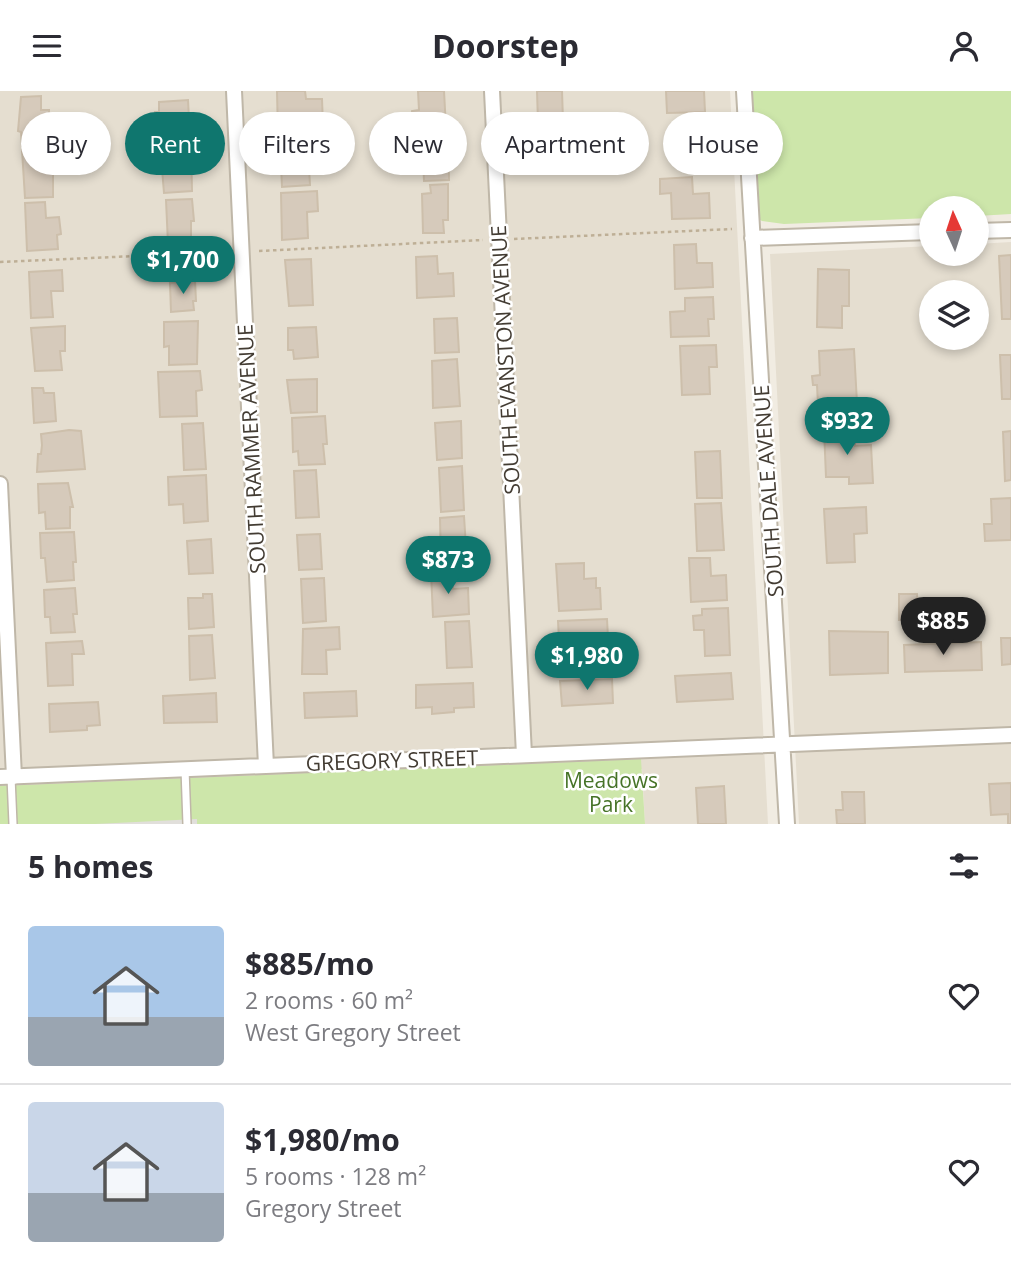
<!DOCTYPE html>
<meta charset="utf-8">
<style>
:root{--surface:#fff;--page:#f7f7f7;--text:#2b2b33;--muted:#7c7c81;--line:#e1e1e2;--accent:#0f766e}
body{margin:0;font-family:"Open Sans",sans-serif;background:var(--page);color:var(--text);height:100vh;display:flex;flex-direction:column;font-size:26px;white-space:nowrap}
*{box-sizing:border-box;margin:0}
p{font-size:23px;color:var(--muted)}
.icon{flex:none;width:38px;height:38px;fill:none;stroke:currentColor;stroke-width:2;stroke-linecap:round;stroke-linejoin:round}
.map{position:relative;height:733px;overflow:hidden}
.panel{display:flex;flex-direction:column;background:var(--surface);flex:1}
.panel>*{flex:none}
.banner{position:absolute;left:21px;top:21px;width:970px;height:63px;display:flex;gap:14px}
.needle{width:46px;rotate:357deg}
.buttons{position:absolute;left:919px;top:105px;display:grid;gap:14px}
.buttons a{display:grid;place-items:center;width:70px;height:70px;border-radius:50%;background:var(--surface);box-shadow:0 4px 10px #0003;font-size:35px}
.price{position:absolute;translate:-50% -60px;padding:0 16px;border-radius:24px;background:var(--accent);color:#fff;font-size:23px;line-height:46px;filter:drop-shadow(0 2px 4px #0008)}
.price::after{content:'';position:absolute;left:50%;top:42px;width:21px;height:16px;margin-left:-10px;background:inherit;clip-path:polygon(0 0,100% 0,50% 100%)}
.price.active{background:#222;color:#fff}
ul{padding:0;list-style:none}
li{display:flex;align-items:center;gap:21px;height:175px;padding:0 28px}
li+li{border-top:2px solid var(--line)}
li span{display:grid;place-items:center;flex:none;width:196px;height:140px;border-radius:7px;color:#555}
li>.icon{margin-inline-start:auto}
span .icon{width:84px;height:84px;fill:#fffc;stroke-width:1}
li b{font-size:30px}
h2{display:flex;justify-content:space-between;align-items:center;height:84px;padding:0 28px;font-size:30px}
.chip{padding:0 24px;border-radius:32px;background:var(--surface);box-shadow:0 4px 10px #0003;font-size:24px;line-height:63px}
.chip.active{background:var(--accent);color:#fff}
header{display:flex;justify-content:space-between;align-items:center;height:91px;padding:0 28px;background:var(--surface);font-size:32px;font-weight:700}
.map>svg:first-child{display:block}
.residential{fill:#e5ded0;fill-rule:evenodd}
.green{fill:#cde6aa}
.parking{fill:#e1dfdb}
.building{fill:#d6cabb;stroke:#cdbfab;stroke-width:2}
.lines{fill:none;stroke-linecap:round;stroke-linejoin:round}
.lane-casing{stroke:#bfb7a8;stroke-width:10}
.street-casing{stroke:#bfb7a8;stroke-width:18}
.path{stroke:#beaf96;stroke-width:2.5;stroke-dasharray:3.5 3.5;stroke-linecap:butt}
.lane{stroke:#fff;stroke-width:7}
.street{stroke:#fff;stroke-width:14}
.labels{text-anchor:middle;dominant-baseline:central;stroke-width:5;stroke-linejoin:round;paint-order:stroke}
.street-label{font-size:21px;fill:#433c33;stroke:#fff}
.park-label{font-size:21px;fill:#467327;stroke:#fff}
</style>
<header><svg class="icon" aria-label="menu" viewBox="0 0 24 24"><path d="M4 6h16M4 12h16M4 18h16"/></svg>Doorstep<svg class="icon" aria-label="person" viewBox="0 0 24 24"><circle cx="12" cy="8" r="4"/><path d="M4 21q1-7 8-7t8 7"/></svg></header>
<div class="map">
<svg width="1011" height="733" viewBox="0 0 1011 733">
<rect width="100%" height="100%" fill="#f1ece2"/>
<path class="residential" d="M 0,0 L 730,0 L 768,733 L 645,733 L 642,678 L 0,696 Z
M 1011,151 L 1011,733 L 799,733 L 770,163 L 931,155 L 931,163 L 976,163 L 977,153 ZM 931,201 L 976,201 L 976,247 L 931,247 Z"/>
<path class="green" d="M 750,0 L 1011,0 L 1011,123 L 977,125 L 976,117 L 931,117 L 931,127 L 784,133 L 762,130 L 757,127 Z
M 641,668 L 645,733 L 0,733 L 0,695 Z"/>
<path class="parking" d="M 197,728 L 197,733 L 95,733 Z"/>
<path class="building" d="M 277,0 L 305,0 L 306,8 L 322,8 L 323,34 L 304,35 L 304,44 L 278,44 Z
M 418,0 L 444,0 L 446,37 L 413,38 L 412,20 L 419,19 Z
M 537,0 L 562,0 L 563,30 L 538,31 Z
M 666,0 L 704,0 L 705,21 L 667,22 Z
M 41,5 L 41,19 L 49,19 L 48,54 L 22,55 L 21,41 L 18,40 L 21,6 Z
M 188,9 L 189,28 L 186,28 L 186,47 L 163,48 L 162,31 L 156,32 L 155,21 L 159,21 L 159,11 Z
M 706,32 L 707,77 L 683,78 L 681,33 Z
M 448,43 L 449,89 L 424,90 L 422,45 Z
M 191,52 L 192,100 L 164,102 L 160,53 Z
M 313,53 L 314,78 L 309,78 L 310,94 L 282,96 L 280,54 Z
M 41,58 L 42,74 L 53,73 L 53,106 L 25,107 L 22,59 Z
M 692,86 L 693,103 L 709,102 L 710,127 L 672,128 L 671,102 L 660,103 L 660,88 Z
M 448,93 L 448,129 L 443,129 L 444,142 L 423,142 L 422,103 L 431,102 L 430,94 Z
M 317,100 L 318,120 L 307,121 L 308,147 L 282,149 L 281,102 Z
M 192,108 L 194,130 L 191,130 L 191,152 L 168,153 L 166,109 Z
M 45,111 L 46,127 L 59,126 L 61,143 L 57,144 L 58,158 L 27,160 L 25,112 Z
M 696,153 L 697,172 L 712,172 L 713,196 L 675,198 L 674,154 Z
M 1011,164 L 1011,228 L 1002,228 L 999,165 Z
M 437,165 L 438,183 L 453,182 L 454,205 L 417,207 L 416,166 Z
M 311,168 L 313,214 L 289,215 L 285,169 Z
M 818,178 L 849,179 L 849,215 L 842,215 L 842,237 L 817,236 Z
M 62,179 L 63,200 L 51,200 L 53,226 L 31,227 L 29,181 Z
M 195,189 L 196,210 L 193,210 L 194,219 L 171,221 L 170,192 Z
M 713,206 L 714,228 L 708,228 L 709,245 L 671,246 L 670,221 L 685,220 L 685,207 Z
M 457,227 L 459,261 L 435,262 L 434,228 Z
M 198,230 L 197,273 L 169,274 L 169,255 L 164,256 L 164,231 Z
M 65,235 L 65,260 L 60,260 L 62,279 L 35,280 L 31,237 Z
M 316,236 L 318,266 L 294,268 L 293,259 L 288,259 L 288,237 Z
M 716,254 L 717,276 L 709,276 L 710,303 L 682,304 L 680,255 Z
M 854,258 L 857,312 L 818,314 L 817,294 L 813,294 L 812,285 L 820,284 L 819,260 Z
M 1000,264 L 1011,264 L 1011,308 L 1002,308 Z
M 457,268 L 460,315 L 433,317 L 432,270 Z
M 200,280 L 202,299 L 196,300 L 197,325 L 160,326 L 158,281 Z
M 317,288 L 317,321 L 291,322 L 287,289 Z
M 32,297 L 43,297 L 44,302 L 54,302 L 56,330 L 34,332 Z
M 325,325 L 327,353 L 323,353 L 325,373 L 299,374 L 298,360 L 293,361 L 292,327 Z
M 461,330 L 462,367 L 437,369 L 435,332 Z
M 203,332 L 206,378 L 184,379 L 182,333 Z
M 854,336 L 855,355 L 871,354 L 873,392 L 849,393 L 849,386 L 826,386 L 824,338 Z
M 69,339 L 81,340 L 85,378 L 37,381 L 38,363 L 41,363 L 42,354 L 41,343 Z
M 1011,340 L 1011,389 L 1005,390 L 1003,341 Z
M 720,360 L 722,407 L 697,407 L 695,361 Z
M 462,375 L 464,419 L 441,421 L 439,377 Z
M 316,379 L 319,426 L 296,427 L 294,380 Z
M 206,384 L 208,430 L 184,432 L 183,413 L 169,414 L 168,386 Z
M 68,392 L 73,416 L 70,416 L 70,437 L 46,438 L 45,421 L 39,422 L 38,393 Z
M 1011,407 L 1011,449 L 985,450 L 984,433 L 992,433 L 991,408 Z
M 721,412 L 724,459 L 697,460 L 695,413 Z
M 866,416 L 867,442 L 854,443 L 855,471 L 827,472 L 824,418 Z
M 464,425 L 467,472 L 441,473 L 440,427 Z
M 74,441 L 76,471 L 73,471 L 74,489 L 47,491 L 45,467 L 41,467 L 40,442 Z
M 320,443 L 322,478 L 299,479 L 297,444 Z
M 211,448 L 213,482 L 189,483 L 187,450 Z
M 689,467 L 710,467 L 711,485 L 726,484 L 727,509 L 691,511 Z
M 584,472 L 584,488 L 596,487 L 596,497 L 600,497 L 601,518 L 559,520 L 556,473 Z
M 452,480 L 453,498 L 468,497 L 469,523 L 433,526 L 431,481 Z
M 324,487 L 326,530 L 303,532 L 301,488 Z
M 75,497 L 77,523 L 73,523 L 75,541 L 51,542 L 50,526 L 45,526 L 44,499 Z
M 203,503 L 212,503 L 214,536 L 189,538 L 188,507 L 203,507 Z
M 899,503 L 917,503 L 918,528 L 899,529 Z
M 728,517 L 730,564 L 705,565 L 704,539 L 694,539 L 693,525 L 702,524 L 702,518 Z
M 607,528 L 609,566 L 560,568 L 558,530 Z
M 469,530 L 472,576 L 447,577 L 445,531 Z
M 339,536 L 340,558 L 326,559 L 327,583 L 302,583 L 303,538 Z
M 829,540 L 888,541 L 888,582 L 830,584 Z
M 212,544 L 215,587 L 190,589 L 189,545 Z
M 1001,547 L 1011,547 L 1011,573 L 1002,574 Z
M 82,550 L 84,563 L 72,563 L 73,594 L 48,595 L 46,552 Z
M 981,551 L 982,579 L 905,581 L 904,554 Z
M 731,582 L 733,608 L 677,611 L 675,585 Z
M 612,588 L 613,612 L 562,615 L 560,590 Z
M 473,592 L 474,616 L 454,617 L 454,621 L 432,623 L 432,616 L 416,617 L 416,594 Z
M 356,600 L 357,625 L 305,627 L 304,602 Z
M 216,602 L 217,631 L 164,632 L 163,605 Z
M 98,611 L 100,634 L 87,635 L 87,639 L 50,641 L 49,613 Z
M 1011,692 L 1011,733 L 1008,733 L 1008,723 L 991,724 L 989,693 Z
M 724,695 L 726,733 L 698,733 L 696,697 Z
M 842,701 L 864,701 L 865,733 L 837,733 L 836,719 L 843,719 Z"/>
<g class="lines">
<defs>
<path id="lane" d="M 185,678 L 187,733
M 11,686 L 13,733"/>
<path id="street" d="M 234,0 L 266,675
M 492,0 L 524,664
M 744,0 L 787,733
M 976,140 L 1011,139
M 752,147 L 931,141
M 0,393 L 14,686
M 0,686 L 1011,644"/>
</defs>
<use href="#lane" class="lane-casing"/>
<use href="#street" class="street-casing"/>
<path class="path" d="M 514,148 L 732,138
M 259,160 L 483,149
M 0,171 L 227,161"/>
<use href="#lane" class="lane"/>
<use href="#street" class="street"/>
</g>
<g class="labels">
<g class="street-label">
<text transform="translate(505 269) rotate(-93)">SOUTH EVANSTON AVENUE</text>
<text transform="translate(251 358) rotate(-93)">SOUTH RAMMER AVENUE</text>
<text transform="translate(768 400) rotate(-94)">SOUTH DALE AVENUE</text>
<text transform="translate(392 669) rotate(-2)">GREGORY STREET</text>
</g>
<g class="park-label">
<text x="611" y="689">Meadows<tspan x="611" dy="24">Park</tspan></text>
</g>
</g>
</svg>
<div class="buttons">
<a><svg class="needle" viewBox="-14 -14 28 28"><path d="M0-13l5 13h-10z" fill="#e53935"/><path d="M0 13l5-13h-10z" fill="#7c7c81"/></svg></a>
<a><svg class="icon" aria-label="layers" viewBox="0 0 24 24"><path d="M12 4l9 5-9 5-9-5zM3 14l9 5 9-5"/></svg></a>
</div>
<b class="price" style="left:183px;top:205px">$1,700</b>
<b class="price" style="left:847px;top:366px">$932</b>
<b class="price" style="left:448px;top:505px">$873</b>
<b class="price active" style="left:943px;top:566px">$885</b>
<b class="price" style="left:587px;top:601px">$1,980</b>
<div class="banner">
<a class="chip">Buy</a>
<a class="chip active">Rent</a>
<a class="chip">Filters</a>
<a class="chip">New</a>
<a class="chip">Apartment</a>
<a class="chip">House</a>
</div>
</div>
<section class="panel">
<h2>5 homes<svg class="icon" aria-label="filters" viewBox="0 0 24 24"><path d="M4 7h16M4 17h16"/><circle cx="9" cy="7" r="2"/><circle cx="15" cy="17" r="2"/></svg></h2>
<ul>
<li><span style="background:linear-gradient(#a9c7e8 65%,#9aa5b1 0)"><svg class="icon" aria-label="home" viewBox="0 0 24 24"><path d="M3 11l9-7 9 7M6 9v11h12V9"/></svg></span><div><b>$885/mo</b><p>2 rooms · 60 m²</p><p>West Gregory Street</p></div><svg class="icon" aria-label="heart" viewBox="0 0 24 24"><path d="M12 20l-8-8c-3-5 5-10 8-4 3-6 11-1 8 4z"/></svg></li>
<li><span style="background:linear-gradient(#c9d6e8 65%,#9aa5b1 0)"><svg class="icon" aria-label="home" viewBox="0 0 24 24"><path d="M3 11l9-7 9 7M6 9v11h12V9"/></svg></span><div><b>$1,980/mo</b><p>5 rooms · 128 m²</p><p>Gregory Street</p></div><svg class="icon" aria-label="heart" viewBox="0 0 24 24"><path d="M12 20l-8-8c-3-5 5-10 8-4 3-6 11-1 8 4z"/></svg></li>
</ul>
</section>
